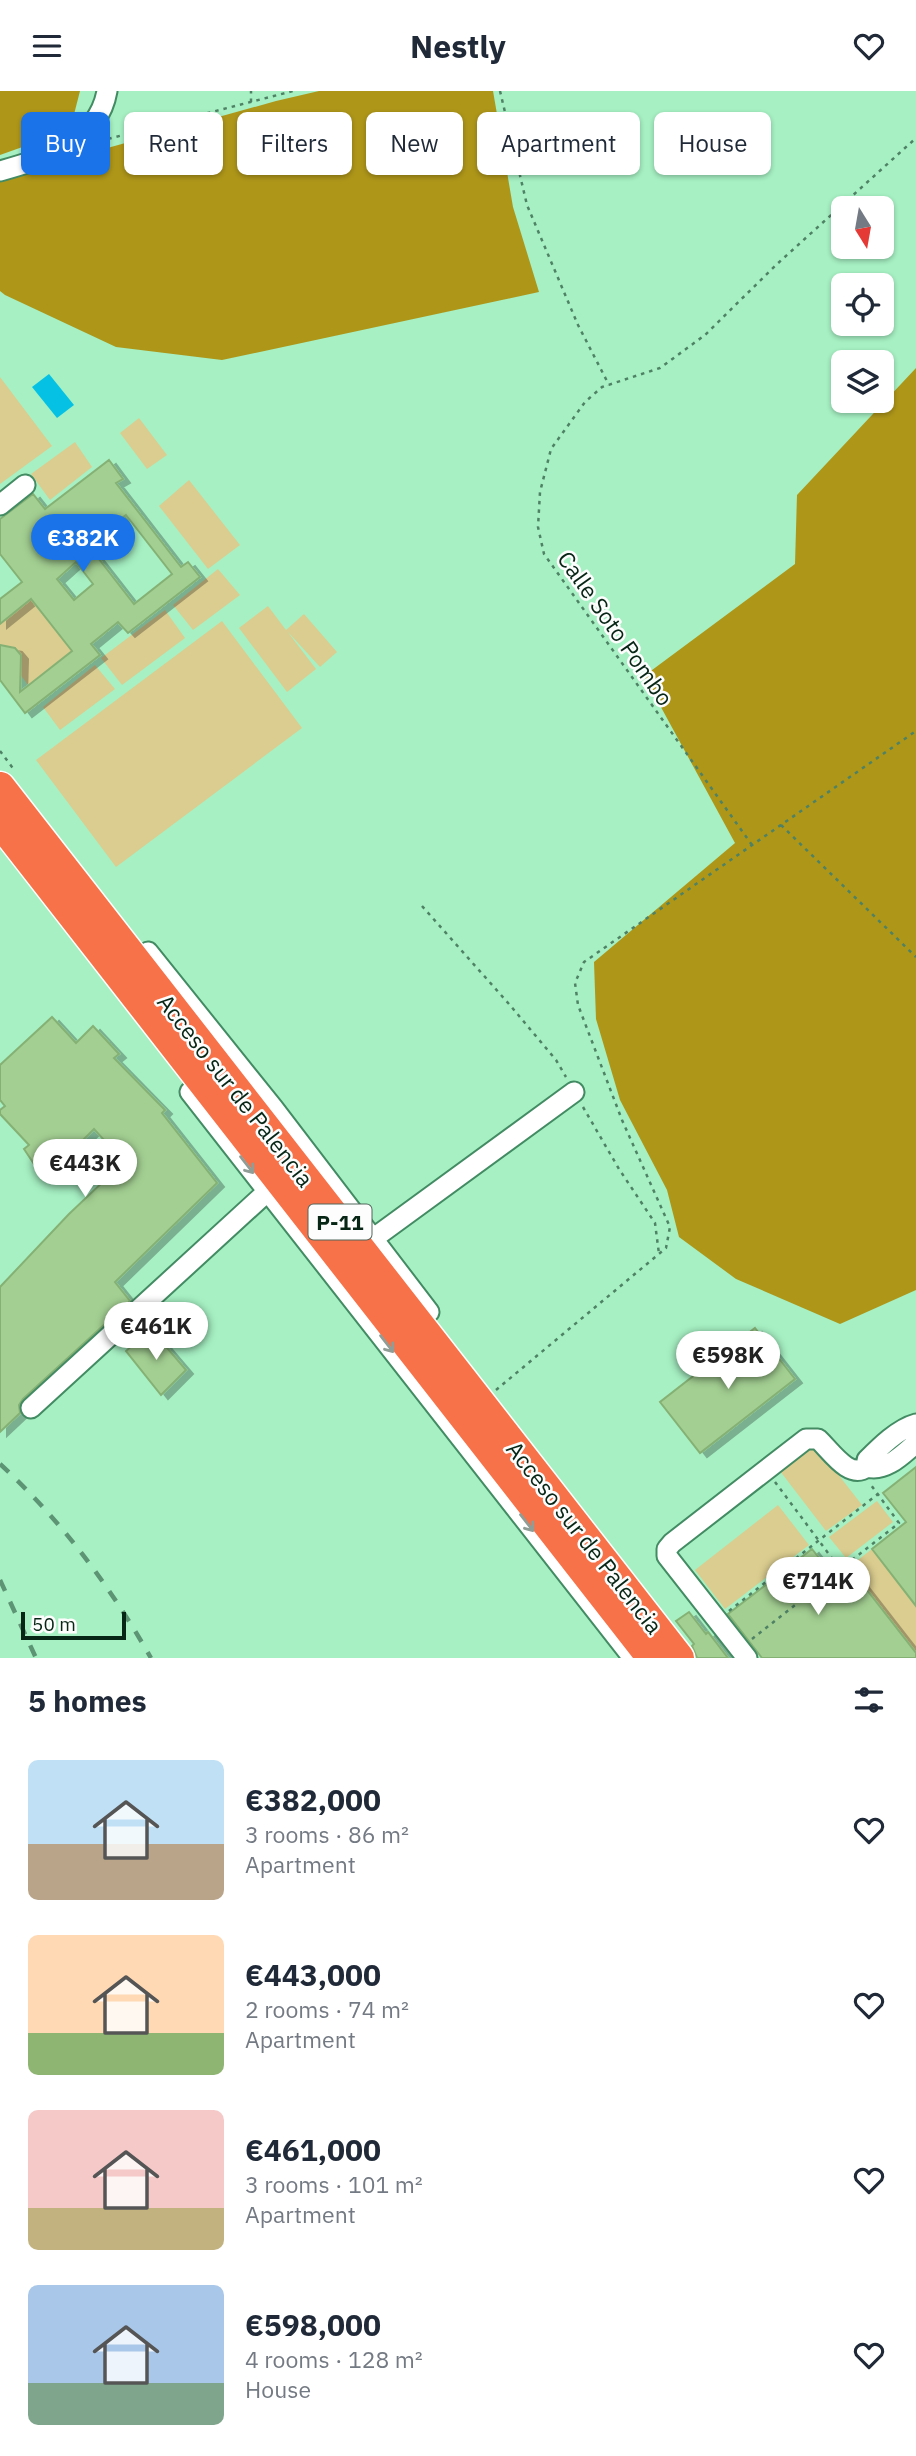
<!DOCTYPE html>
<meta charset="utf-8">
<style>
:root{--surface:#fff;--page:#f2f2f3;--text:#1f2937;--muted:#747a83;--accent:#1a73e8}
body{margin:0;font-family:"IBM Plex Sans",sans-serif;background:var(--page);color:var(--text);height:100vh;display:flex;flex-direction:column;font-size:26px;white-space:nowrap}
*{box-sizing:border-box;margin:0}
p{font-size:23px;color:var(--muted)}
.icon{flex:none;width:38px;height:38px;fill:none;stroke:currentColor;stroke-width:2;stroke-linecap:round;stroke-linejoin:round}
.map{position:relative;height:1567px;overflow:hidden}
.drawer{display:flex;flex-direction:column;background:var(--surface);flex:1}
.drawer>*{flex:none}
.top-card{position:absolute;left:21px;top:21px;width:875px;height:63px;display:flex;gap:14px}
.needle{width:46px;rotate:169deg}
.fabs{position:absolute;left:831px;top:105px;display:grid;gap:14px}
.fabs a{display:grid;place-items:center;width:63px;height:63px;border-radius:10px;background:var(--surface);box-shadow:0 2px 5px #0004;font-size:35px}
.scale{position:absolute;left:21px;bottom:18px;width:105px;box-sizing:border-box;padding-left:7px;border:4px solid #072616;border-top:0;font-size:19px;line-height:24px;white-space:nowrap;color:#072616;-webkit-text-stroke:5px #fdfdfd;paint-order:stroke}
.price{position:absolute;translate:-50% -60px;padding:0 16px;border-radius:24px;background:#fff;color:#222;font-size:23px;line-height:46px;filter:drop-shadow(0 2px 4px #0008)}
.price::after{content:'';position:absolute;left:50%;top:42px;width:21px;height:16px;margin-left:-10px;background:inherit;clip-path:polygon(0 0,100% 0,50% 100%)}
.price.current{background:var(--accent);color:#fff}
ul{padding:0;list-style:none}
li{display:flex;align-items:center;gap:21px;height:175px;padding:0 28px}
li span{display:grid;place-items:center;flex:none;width:196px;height:140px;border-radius:10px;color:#555}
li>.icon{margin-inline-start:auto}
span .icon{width:84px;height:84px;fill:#fffc;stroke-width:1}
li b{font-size:30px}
h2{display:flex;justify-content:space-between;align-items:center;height:84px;padding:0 28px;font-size:30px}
.chip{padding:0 24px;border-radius:10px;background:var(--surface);box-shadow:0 2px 5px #0004;font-size:24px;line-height:63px}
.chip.current{background:var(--accent);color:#fff}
header{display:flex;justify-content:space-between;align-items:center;height:91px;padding:0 28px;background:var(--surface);font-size:32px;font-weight:800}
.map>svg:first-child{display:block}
.green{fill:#dbcd8f}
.forest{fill:#ae9619}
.water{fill:#05c2e5}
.building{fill:#a3cf92;stroke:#86b175;stroke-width:2;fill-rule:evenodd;filter:url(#shadow)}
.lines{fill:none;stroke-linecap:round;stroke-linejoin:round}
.minor-casing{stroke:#438b63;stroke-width:23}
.highway-casing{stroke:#fff;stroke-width:33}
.path{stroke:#4f8264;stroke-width:2.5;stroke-dasharray:3.5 5;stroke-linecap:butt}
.minor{stroke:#fff;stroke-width:19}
.highway{stroke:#f77149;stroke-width:30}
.rail{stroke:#5d9474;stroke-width:4.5;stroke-dasharray:12 12;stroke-linecap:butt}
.oneway{stroke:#8f9d96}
.labels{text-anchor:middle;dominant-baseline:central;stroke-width:5;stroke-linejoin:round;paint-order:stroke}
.shield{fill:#fdfdfd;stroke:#51665b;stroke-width:2}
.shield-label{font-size:21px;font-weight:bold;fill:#072616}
.street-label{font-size:23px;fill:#072616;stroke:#fdfdfd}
</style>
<header><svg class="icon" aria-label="menu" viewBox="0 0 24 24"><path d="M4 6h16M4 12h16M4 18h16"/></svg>Nestly<svg class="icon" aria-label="heart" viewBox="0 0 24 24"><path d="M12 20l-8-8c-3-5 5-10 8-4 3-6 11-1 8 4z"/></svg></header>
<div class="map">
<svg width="916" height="1567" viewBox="0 0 916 1567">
<defs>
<filter id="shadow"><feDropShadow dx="7" dy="4" stdDeviation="0" flood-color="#0004"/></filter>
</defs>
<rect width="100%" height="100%" fill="#a6f0c3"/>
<path class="green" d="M 0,286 L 52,355 L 0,393 Z
M 139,327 L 167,364 L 147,378 L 120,342 Z
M 75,351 L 92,376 L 50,409 L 31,383 Z
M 189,389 L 240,454 L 208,478 L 159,415 Z
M 218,478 L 240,504 L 193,539 L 173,514 Z
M 31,508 L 72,560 L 28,594 L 16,578 L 21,574 L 21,564 L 15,557 L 5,555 L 0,557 L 0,533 Z
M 268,515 L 286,539 L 304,523 L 337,561 L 320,576 L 287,540 L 316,578 L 287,601 L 239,537 Z
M 165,519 L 185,547 L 122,594 L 101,567 Z
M 222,530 L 302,637 L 116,776 L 36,669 Z
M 95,574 L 115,598 L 60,639 L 43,616 Z
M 809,1359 L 815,1359 L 823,1364 L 862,1414 L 826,1440 L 780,1380 L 802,1361 Z
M 877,1410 L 893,1431 L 846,1467 L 829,1446 Z
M 778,1414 L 809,1454 L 725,1518 L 695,1479 Z
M 872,1458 L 916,1515 L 916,1562 L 849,1476 Z"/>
<path class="forest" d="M 0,0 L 80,0 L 70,39 L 0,64 Z
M 319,0 L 493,0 L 513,116 L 539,201 L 222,269 L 116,256 L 5,204 L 0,200 L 0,87 L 276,10 Z
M 916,277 L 916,1199 L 840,1233 L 736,1188 L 679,1146 L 667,1099 L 620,1009 L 596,928 L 594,871 L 735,752 L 644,585 L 795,473 L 797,404 Z"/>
<path class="water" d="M 49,283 L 74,314 L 57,327 L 32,296 Z"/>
<path class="building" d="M 109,369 L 123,388 L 116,392 L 181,476 L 188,471 L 200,486 L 128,542 L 118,531 L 91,553 L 100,564 L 25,622 L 0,589 L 0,554 L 15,557 L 21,564 L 20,601 L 72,560 L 31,508 L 0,533 L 0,508 L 22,491 L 0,463 L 0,428 L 33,403 L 45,418 ZM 126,424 L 172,483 L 134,513 L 88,454 ZM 76,471 L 93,493 L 74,509 L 57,488 Z
M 52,926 L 76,952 L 93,935 L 119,963 L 114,967 L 165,1019 L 162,1022 L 217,1092 L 115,1191 L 130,1210 L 23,1308 L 19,1314 L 20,1322 L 0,1341 L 0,1196 L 69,1123 L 124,1071 L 94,1038 L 44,1088 L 24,1058 L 29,1054 L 0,1023 L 0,1019 L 5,1015 L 0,1009 L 0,974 Z
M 755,1237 L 795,1288 L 700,1362 L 660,1311 Z
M 151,1238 L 186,1279 L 161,1304 L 126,1260 Z
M 916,1376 L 916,1515 L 872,1458 L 906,1431 L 883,1402 Z
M 812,1458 L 835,1487 L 849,1476 L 916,1562 L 916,1567 L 762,1567 L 728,1523 Z
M 689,1521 L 706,1543 L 708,1541 L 728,1567 L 697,1567 L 692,1555 L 694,1553 L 676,1530 Z"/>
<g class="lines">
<defs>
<path id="minor" d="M 0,80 C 43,68 98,52 107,0
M 0,414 L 25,394
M 148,861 L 274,1018 L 429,1221
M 190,1001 L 633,1567
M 374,1147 L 574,1001
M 31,1317 L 268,1100
M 867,1376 C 886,1381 902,1364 916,1352
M 747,1567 L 667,1465 L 667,1458 L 672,1452 L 806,1348 L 818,1348 C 831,1360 849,1389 867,1376 L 867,1369 C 880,1356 898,1338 916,1333"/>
<path id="highway" d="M 0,696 L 679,1567
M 0,731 L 652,1567"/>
</defs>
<use href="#minor" class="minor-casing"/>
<use href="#highway" class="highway-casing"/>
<path class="path" d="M 500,0 L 527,114 L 578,234 L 609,294
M 251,11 L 251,0
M 100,50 L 293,0
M 0,660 L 15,680
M 781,734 L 916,866
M 752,754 L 544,463 L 538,436 L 540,401 L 551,358 L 585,311 L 602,296 L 660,277 L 705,244 L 776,174 L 916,47
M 422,815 L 509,913 L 556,969 L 566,986
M 583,1016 L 619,1078 L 655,1132 L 659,1163
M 496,1299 L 666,1157 L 670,1136 L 622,1029 L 578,914 L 575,892 L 584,871 L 916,640
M 775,1391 L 840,1478
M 729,1520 L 878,1403
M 752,1548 L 899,1432 L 871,1394"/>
<use href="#minor" class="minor"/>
<use href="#highway" class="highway"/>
<path class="rail" d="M 0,1373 C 61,1429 110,1495 151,1567
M 0,1489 L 36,1567"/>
</g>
<defs><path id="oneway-shaft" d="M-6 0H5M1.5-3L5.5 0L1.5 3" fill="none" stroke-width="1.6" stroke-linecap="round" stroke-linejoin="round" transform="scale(1.75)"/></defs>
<g class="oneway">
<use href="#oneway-shaft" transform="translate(247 1074) rotate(52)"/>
<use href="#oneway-shaft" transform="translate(387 1253) rotate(52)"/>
<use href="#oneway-shaft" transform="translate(527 1432) rotate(52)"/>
</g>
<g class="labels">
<rect class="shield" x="308.5" y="1113.5" width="63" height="35" rx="5"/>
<g class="shield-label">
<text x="340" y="1131">P-11</text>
</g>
<g class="street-label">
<text transform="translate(616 537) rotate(55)">Calle Soto Pombo</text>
<text transform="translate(236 999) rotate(52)">Acceso sur de Palencia</text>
<text transform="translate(585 1446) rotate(52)">Acceso sur de Palencia</text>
</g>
</g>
</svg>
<div class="fabs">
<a><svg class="needle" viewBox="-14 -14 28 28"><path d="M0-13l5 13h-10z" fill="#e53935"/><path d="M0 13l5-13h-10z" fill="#747a83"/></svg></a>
<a><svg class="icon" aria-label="locate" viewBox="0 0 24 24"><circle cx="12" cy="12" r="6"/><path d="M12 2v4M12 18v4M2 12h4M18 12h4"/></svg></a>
<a><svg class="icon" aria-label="layers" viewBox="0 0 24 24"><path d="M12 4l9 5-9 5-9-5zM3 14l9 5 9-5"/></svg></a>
</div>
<div class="scale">50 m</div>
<b class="price current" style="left:83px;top:483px">€382K</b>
<b class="price" style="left:85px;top:1108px">€443K</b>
<b class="price" style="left:156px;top:1271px">€461K</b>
<b class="price" style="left:728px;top:1300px">€598K</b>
<b class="price" style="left:818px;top:1526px">€714K</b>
<div class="top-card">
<a class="chip current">Buy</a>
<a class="chip">Rent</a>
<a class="chip">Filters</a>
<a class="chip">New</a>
<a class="chip">Apartment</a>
<a class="chip">House</a>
</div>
</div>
<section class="drawer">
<h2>5 homes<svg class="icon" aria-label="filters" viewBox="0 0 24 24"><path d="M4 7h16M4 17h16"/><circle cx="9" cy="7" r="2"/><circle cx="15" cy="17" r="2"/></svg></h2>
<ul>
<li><span style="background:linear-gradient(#bfe0f5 60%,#b9a48a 0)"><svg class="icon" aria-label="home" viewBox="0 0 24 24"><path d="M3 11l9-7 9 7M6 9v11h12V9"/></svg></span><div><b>€382,000</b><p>3 rooms · 86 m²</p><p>Apartment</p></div><svg class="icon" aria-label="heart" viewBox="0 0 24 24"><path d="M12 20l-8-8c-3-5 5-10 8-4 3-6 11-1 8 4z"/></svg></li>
<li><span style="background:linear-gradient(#ffd9b3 70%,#8fb573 0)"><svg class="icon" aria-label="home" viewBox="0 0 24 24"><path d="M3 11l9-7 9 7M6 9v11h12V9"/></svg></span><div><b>€443,000</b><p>2 rooms · 74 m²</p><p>Apartment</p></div><svg class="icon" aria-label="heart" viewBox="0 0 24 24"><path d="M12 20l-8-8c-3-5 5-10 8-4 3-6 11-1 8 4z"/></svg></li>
<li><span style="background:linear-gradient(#f6c9c9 70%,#c2b280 0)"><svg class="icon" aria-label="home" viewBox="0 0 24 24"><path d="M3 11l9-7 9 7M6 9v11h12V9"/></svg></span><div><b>€461,000</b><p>3 rooms · 101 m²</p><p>Apartment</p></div><svg class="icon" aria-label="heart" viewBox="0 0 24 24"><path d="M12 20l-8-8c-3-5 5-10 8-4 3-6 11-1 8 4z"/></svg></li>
<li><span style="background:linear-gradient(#a9c7e8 70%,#7fa58c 0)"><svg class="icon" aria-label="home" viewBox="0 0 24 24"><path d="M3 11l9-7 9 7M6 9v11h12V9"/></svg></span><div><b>€598,000</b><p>4 rooms · 128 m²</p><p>House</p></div><svg class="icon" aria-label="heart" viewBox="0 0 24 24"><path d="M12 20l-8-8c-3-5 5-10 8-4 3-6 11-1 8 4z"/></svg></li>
</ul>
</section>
